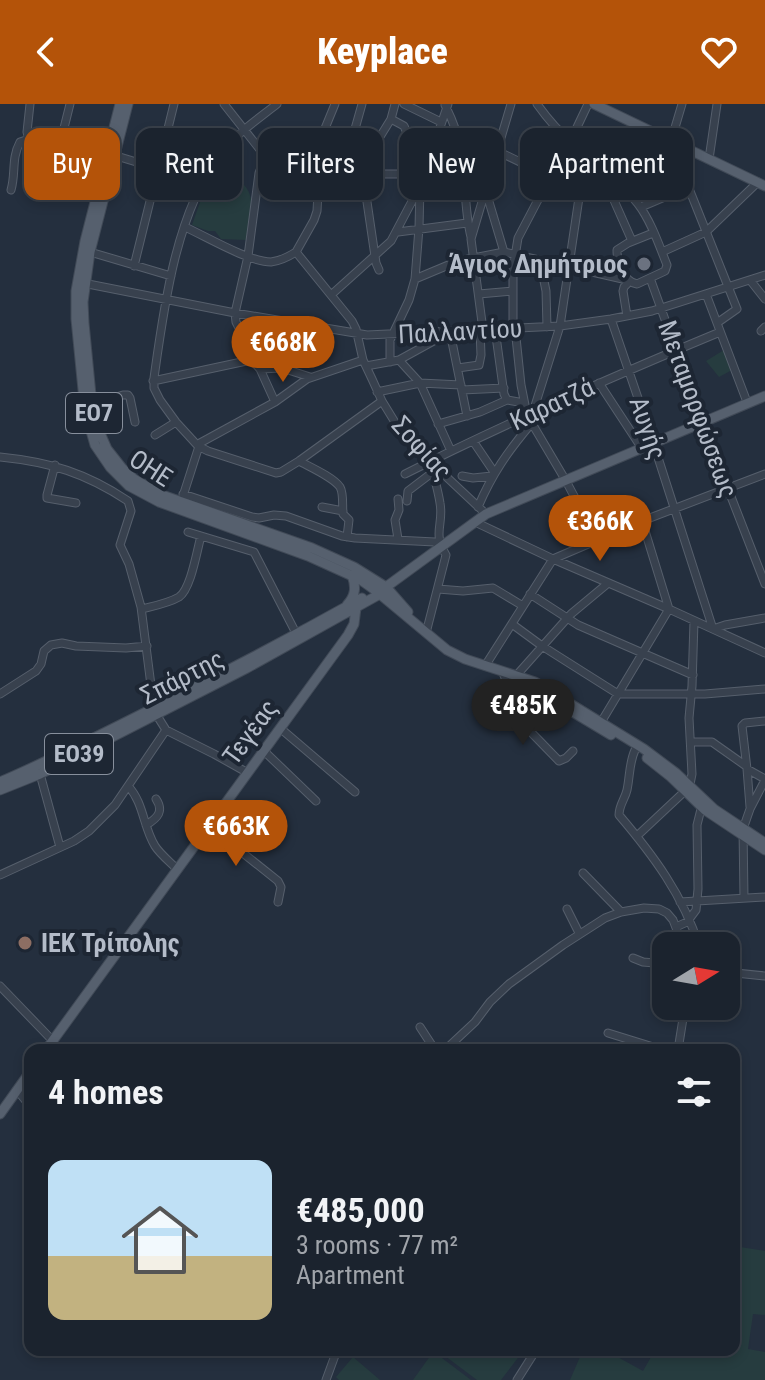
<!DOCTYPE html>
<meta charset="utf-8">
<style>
:root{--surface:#1b232e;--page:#242b36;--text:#f1f3f6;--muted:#a0a4aa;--line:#39404a;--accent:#b45309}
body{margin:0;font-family:"Roboto Condensed",sans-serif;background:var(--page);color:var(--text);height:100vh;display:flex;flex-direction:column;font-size:30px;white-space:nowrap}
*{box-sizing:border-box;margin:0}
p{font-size:26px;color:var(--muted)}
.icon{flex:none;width:44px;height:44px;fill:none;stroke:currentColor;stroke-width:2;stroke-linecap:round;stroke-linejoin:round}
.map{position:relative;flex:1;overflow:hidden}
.drawer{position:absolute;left:24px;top:940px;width:716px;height:312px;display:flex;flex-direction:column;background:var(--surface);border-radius:16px;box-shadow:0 4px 12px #0003,0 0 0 2px var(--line)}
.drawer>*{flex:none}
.guide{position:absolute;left:24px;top:24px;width:718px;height:72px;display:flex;gap:16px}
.needle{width:52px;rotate:79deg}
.controls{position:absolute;left:652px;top:828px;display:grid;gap:16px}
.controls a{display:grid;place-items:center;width:88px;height:88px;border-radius:16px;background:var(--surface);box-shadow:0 4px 12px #0003,0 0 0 2px var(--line);font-size:40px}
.price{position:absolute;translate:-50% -68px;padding:0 18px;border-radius:28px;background:var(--accent);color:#fff;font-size:26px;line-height:52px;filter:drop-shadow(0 2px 4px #0008)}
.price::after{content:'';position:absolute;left:50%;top:48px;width:24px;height:18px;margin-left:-12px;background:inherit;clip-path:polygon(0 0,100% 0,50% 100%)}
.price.active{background:#222;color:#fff}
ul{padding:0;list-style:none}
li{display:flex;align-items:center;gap:24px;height:200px;padding:0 24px}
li+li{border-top:2px solid var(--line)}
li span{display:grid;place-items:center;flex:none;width:224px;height:160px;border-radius:16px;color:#555}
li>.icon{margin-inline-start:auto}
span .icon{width:96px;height:96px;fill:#fffc;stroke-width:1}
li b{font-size:34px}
h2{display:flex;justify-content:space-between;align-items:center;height:96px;padding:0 24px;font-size:34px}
.tag{padding:0 28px;border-radius:16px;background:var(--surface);box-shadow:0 4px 12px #0003,0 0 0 2px var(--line);font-size:28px;line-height:72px}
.tag.active{background:var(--accent);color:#fff}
header{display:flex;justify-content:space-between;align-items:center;height:104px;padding:0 24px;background:var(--accent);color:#fff;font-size:36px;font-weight:800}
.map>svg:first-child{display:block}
.green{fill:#263c3f}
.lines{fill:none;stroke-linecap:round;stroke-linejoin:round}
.minor-casing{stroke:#565f6c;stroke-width:9}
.major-casing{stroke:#414a57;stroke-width:11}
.minor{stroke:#38414e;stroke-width:7}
.major{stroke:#56606e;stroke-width:9}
.worship-dot{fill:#6b7280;stroke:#1d2633;stroke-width:3}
.education-dot{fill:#8d6e63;stroke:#1d2633;stroke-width:3}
.labels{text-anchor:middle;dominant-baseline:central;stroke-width:8;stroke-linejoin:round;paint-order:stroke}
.shield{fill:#1d2633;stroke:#878f9c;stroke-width:2}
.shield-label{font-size:24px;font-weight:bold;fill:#b4bcc9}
.poi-label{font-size:26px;font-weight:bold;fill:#b4bcc9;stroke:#1d2633;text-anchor:end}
.street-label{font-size:26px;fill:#b4bcc9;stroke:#1d2633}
</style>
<header><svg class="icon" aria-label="back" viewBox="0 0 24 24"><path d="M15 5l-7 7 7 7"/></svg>Keyplace<svg class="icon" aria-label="heart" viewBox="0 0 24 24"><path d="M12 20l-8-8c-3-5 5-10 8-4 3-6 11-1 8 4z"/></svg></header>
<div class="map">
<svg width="765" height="1276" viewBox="0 0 765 1276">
<rect width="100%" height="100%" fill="#242f3e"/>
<path class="green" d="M 233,70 L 236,79 L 242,79 C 258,93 250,116 247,136 L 221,135 L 215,127 L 208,127 L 192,121 L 204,87 L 217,91 L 227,80 L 229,71 Z
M 724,246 L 732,266 L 719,273 L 706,257 Z
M 734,1142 L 765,1147 L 765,1211 L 753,1210 L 748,1245 L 765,1248 L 765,1276 L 570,1276 L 583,1246 L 605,1246 L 643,1267 L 655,1246 L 734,1246 Z
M 437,1246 L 524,1246 L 501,1276 L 477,1276 Z
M 433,1248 L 434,1248 L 471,1276 L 413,1276 Z
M 353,1253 L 380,1276 L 339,1276 L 336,1273 Z"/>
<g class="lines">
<defs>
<path id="minor" d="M 224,0 L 269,57 L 292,61 L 312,62
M 277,0 C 258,15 236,30 221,49 C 176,108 164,202 154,274 L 154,284 L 160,296 L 176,318 L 198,342 L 208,347 L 276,369 L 281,368 L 299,357 L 382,297
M 404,0 L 441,18
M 537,0 C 547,14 557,26 570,37 C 592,59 619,75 638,100 C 651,117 659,141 667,161 L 665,167 L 637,180 C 624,178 617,159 617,146 L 628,139 L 653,129
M 445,1 C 453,17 459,33 462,50 C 466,78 464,105 471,133
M 391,15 L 404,22 L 407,29
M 324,26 L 378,36
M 456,27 L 580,87
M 353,32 L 362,0
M 29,35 L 27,28 L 30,0
M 61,36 L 70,0
M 671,37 L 682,0
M 674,47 L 737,205 L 717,219
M 709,55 L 717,0
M 269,57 L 262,61 L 259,69 L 248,152 L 235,209 L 236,218 L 245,236 L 248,252 L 260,265 L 275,298
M 370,70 L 423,70 L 493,67
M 605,76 L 632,137
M 48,79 L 53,78 L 55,75 L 64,36
M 11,86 C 16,69 11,55 20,38 L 29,35 L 43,37 L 64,36 L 202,78
M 580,87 L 674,47 L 676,44
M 487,91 L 504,148
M 641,103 L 688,83
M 185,123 C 207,133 249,158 271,158 C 280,157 288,153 296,148
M 398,128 L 467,119
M 90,148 L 171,172
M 296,148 L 352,217 L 356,225 L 363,256 L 372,275 L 382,297 L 404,333 L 486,410
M 296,148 L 314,116 L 317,107 L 318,89 L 312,56 L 335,0
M 662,148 L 706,128 L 758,78
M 540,157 L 546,187 L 547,223
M 134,162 L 174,0
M 379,166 L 376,159 L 366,91 L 378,36 L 391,15 L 395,0
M 650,174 L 702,318 L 765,480
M 415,175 L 458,157 L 504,148 L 627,176
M 750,176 L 765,195
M 83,179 L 235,209 L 367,231 L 560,222 L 611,215 L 652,207 L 765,171
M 479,190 L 512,187
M 706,190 L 747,298
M 331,191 L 391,137 L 419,84
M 627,212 L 623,187 L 624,183 L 629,178
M 611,215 L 653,338 L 713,525
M 513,224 L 513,165 L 518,134 L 550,73 L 570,38 L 588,0
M 515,224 L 521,281 L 527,311 L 566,377 L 597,435
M 495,225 L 504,290 L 507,296
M 483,226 L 471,135 L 511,0
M 761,227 L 765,223
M 399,256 L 420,279 L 451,347
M 390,258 L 390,236 L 409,196 L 415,175 L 419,124 L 420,82 L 448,0
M 366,262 L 399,256 L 450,228 L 467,312
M 458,264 L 479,261 L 481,251 L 480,226
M 260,265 L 282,264 L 310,273
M 153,277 L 251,256
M 599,279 L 641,343
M 462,286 L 504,284
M 377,288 L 420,279 L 461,281
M 92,301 L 123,291 L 128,291 L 130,294 L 135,318
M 533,308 L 560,222 L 580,87
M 438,320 L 480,308 L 507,296 L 524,299
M 155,331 L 176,318
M 473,337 L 494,368
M 0,353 C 50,358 86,369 128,397 L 131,407 L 120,441 L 129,460 L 141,503 L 154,605 L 156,610 L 166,626 L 214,650 L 248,669
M 299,357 C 310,363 333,373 340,383 C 344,390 342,402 343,410 L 349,416 L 347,433
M 55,361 L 47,391 L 47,394 L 76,399
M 405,370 C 508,318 614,272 720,228
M 462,372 L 473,374 L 492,372
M 183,390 L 252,413 L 259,414 L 274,411 L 286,412 L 342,432 L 355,434 L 435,438 L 440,443
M 183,392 L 200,339 L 275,298 L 307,275 L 363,256
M 398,395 L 399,406 L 395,416 L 398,435
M 407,397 L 408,387 L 433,368
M 322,403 L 343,407
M 478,403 C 492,370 508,347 531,320
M 475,418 L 553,455 L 669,505 L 765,549
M 188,428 L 254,448 L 298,533
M 438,485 L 463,487 L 493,484 L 523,502
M 530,490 L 578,521 L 693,571
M 142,505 C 154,502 169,499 179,493 C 191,485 197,446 201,432
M 512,520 L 542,542 L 618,590 L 705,590 L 765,585
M 713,525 L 725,521 L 765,514
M 426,529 L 446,451 C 432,428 444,421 440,399 C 438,386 434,373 431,360
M 485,562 L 553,455 L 642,417 L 765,370
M 503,569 L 525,622 L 559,657 L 566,654 L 573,647
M 515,573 L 571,510 L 607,480
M 0,590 L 36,567 L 41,560 L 44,547 L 51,541 L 62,539 L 76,542 L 126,544 L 147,542
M 600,620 L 669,505 L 642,417
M 280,624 L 355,688
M 691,638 L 712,638 L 746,662
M 635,646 C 629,659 630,672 627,686 C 625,695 619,701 619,711 C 653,751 683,791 699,842
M 264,647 L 316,697
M 747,665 L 742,622 L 745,619 L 765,617
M 40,670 L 60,743
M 128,682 C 144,699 143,723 155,742 C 160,750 170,758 177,765
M 750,703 L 747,665 L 765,675
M 146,721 C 158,714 164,707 156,695
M 209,722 L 278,777 L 281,783 L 278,798
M 637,732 L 685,687 L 690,680 L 692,670 L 689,614 L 692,582 L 694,517
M 583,769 L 621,808
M 0,771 L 74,737 L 89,727 L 115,701 L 166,626
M 744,794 L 743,725 L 750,705 L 765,676
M 680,798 L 765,793
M 567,805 L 579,829
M 676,823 L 687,818 L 696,806 L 698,785 L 697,721 L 702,701
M 633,854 L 643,858 L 666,860
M 726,868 L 765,872
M 0,882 L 53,937
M 420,923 L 435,946
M 608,929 L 663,946
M 445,946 L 475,918 L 490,898 L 509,880 L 563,841 L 605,814 L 621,808 L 644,804 L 659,805 L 667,809 L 673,816 L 683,842
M 678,946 L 685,902
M 17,986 L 30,1002
M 326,1276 L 337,1246
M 517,1276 L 536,1246"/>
<path id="major" d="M 120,0 L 85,137 L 76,187 L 76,215 L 85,306 L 95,341 L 110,363 L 129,382 L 159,398 L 308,452 L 361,476 L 375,486 L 447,546 L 465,555 L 535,578 L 644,645 L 676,669 L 714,705 L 765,739
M 128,0 L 90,148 L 83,198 L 84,219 L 92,301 L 100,329 L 107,345 L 122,364 L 134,375 L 162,391 L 312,444 L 354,463 L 386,483 L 408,508
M 594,0 L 765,82
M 347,501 C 356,491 356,483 352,471
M 521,577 L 611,631
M 647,654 L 671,673 L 705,706 L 765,746
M 0,678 C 42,660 82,640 122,620 C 203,580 283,538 362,494
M 0,686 L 40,670 L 247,564 L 380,490 L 386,483 L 486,410 L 765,292
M 46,946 L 348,531 L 354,520 L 356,504
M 0,1010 L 30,968"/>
</defs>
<use href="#minor" class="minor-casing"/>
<use href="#major" class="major-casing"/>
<use href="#minor" class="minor"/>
<use href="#major" class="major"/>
</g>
<circle class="worship-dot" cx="644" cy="160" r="8"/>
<circle class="education-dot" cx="25" cy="839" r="8"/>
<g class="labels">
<g class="shield">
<rect x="66" y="289" width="56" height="40" rx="6"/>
<rect x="45" y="630" width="68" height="40" rx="6"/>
</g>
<g class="shield-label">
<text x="94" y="309">ΕΟ7</text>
<text x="79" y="650">ΕΟ39</text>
</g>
<g class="poi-label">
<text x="628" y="160">Άγιος Δημήτριος</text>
<text x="41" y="839" text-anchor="start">ΙΕΚ Τρίπολης</text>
</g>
<g class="street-label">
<text transform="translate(460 227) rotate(-3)">Παλλαντίου</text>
<text transform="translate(552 300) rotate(-25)">Καρατζά</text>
<text transform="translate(698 305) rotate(70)">Μεταμορφώσεως</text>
<text transform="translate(648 324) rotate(71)">Αυγής</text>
<text transform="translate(422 344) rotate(48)">Σοφίας</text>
<text transform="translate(151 364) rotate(33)">ΟΗΕ</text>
<text transform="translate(182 573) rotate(-27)">Σπάρτης</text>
<text transform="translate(250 628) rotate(-54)">Τεγέας</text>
</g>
</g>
</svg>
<div class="controls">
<a><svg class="needle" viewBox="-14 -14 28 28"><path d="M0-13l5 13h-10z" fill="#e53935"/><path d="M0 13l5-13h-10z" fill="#a0a4aa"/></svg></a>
</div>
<b class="price" style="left:283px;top:280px">€668K</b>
<b class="price" style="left:600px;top:459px">€366K</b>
<b class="price active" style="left:523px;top:643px">€485K</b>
<b class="price" style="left:236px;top:764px">€663K</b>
<div class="guide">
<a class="tag active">Buy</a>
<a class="tag">Rent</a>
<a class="tag">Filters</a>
<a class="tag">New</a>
<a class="tag">Apartment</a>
</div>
<section class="drawer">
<h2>4 homes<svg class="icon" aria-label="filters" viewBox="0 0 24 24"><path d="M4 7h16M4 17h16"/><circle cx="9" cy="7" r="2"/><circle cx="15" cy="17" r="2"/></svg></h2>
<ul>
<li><span style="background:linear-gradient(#bfe0f5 60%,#c2b280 0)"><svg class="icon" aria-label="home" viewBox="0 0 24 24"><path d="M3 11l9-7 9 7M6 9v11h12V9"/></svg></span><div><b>€485,000</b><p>3 rooms · 77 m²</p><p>Apartment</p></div></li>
</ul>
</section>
</div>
